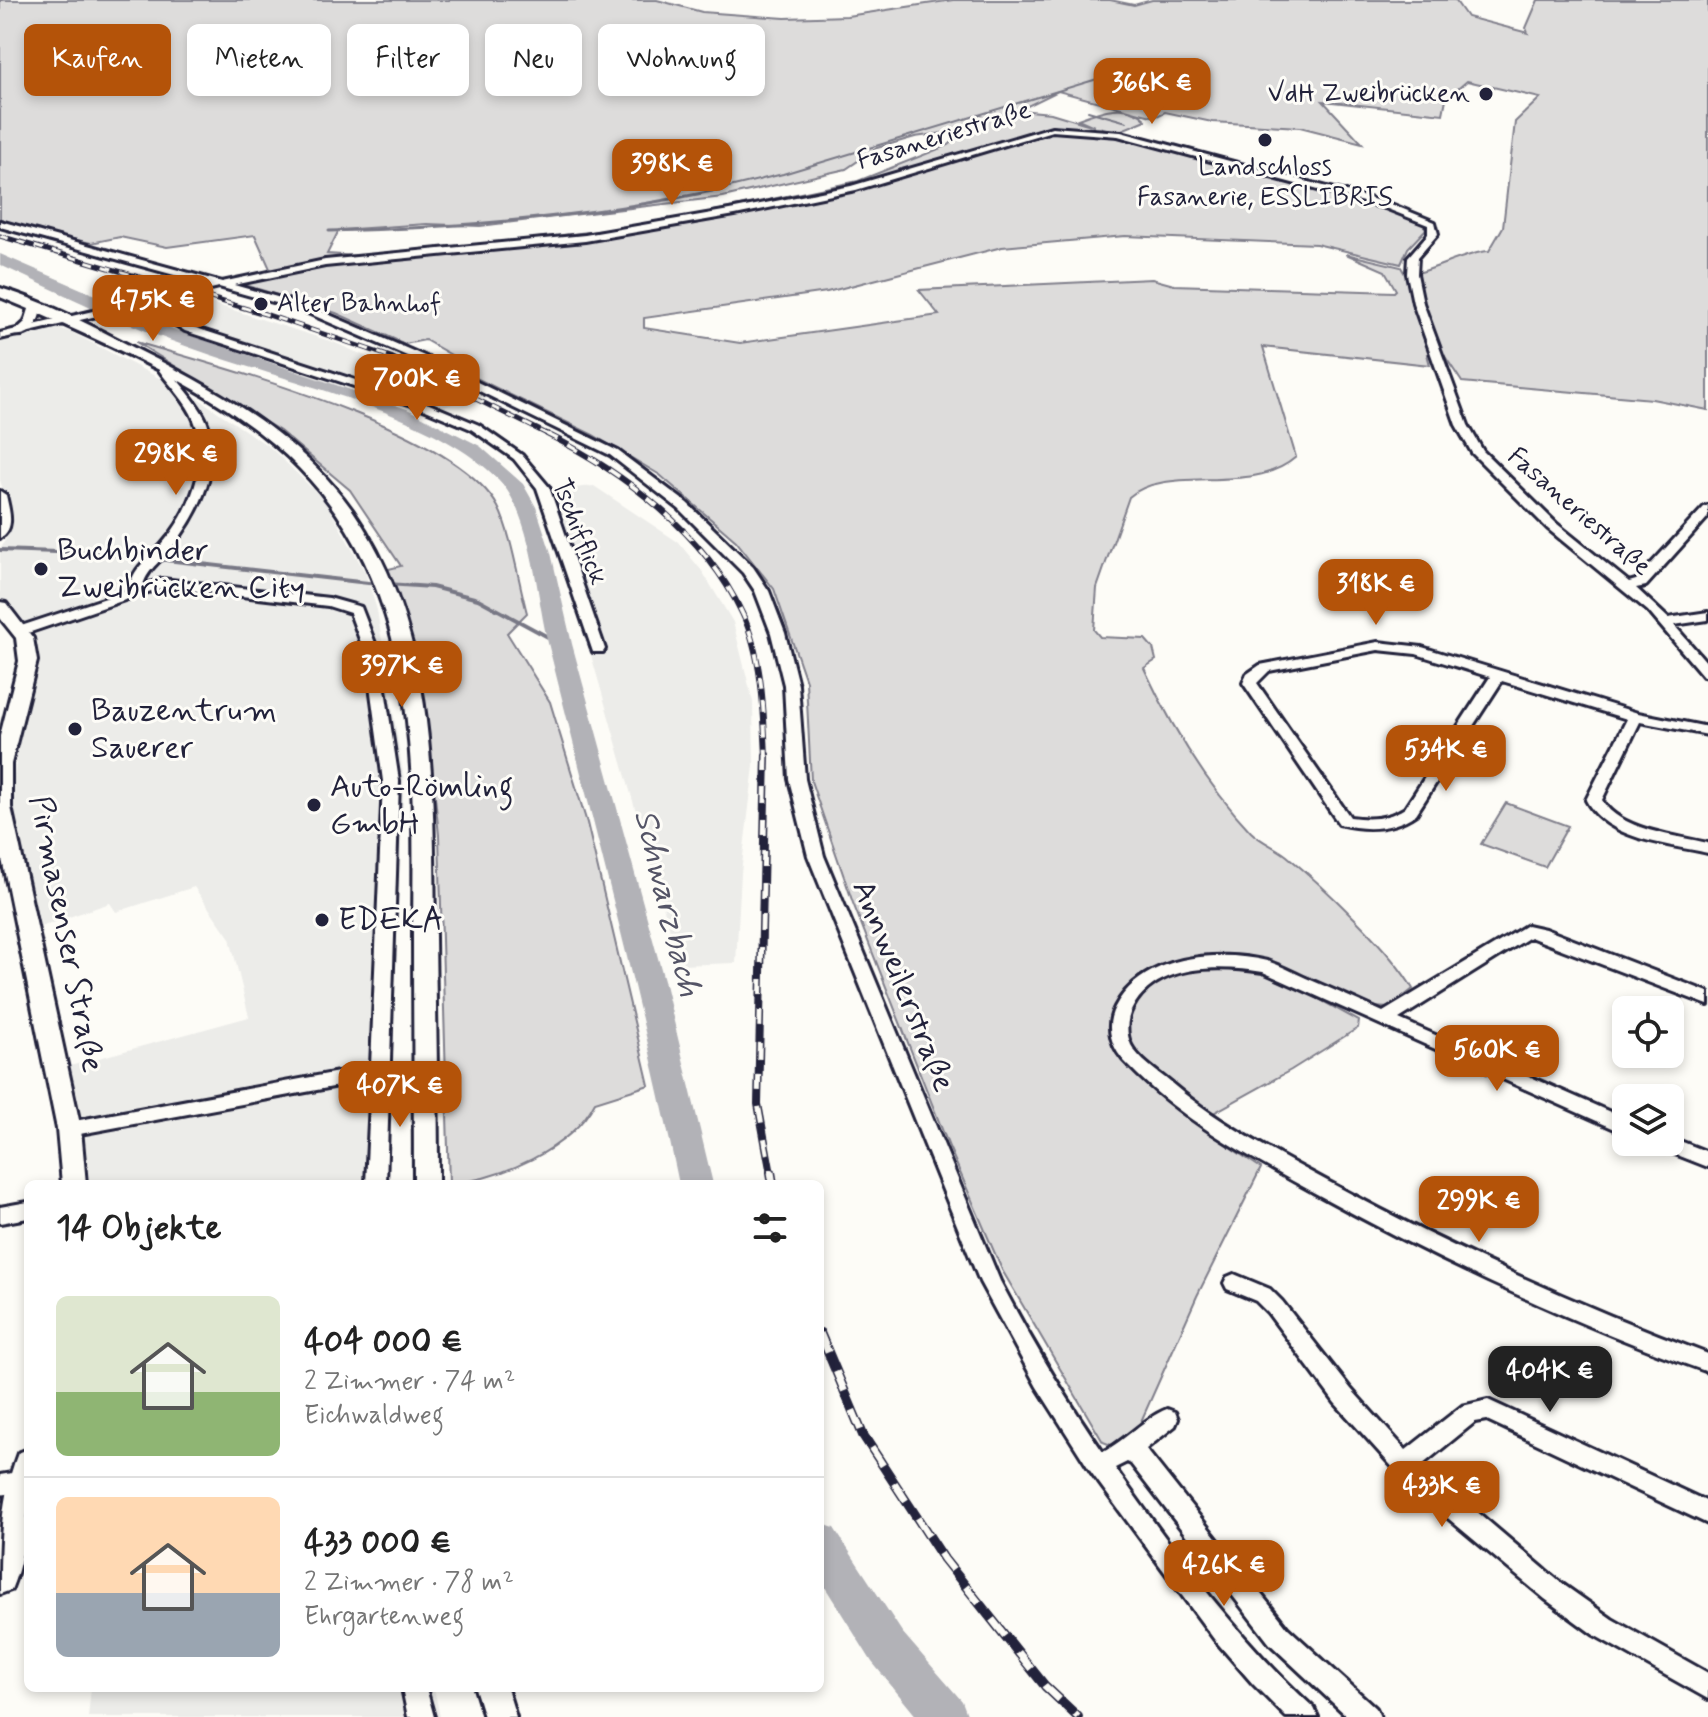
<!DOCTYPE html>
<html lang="de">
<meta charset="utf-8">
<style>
:root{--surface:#fff;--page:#f6f6f6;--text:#222;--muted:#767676;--line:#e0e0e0;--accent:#b45309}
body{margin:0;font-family:Mynerve,sans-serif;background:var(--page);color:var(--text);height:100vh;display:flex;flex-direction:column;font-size:30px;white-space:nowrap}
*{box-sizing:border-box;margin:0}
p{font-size:26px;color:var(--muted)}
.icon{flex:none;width:44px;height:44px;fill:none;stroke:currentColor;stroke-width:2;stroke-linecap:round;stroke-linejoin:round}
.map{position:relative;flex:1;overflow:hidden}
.side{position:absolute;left:24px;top:1180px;width:800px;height:512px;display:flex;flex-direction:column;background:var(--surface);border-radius:12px;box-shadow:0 4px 12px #0003}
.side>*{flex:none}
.top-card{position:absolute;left:24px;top:24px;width:800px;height:72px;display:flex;gap:16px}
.fabs{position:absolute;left:1612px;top:996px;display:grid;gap:16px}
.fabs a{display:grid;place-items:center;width:72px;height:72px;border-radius:12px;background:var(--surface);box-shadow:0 4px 12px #0003;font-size:40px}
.price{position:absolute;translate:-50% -68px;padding:0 18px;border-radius:16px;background:var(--accent);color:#fff;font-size:26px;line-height:52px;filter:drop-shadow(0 2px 4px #0008)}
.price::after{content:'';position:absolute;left:50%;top:48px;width:24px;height:18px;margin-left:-12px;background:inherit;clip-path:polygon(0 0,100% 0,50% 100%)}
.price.active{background:#222;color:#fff}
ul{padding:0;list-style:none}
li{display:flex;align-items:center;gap:24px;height:200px;padding:0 32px}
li+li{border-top:2px solid var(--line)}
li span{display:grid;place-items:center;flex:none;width:224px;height:160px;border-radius:12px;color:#555}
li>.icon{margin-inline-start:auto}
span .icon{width:96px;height:96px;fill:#fffc;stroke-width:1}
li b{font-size:34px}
h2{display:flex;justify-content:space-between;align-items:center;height:96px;padding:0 32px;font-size:34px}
.pill{padding:0 28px;border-radius:12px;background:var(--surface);box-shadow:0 4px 12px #0003;font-size:28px;line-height:72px}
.pill.active{background:var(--accent);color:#fff}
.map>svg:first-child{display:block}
.built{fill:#ecece9}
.green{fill:#dddcdb;stroke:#807f8b;stroke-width:2;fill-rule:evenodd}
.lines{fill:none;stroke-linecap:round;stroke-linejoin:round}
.stream-far2{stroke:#787885;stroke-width:2}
.stream-far1{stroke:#787885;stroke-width:3}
.stream{stroke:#787885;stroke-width:4}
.river{fill:#b2b2b7;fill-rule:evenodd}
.minor-casing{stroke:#22223b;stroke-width:6}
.major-casing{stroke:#22223b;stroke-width:6}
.minor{fill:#fdfcf7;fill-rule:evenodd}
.major{fill:#fdfcf7;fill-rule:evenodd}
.rail-far3-casing{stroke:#22223b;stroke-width:5}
.rail-far2-casing{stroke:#22223b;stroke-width:6}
.rail-far1-casing{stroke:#22223b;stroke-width:8}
.rail-casing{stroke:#22223b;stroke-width:10}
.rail-far3{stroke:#fdfcf7;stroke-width:3;stroke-dasharray:9;stroke-linecap:butt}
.rail-far2{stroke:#fdfcf7;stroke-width:4;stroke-dasharray:12;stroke-linecap:butt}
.rail-far1{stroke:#fdfcf7;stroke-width:5;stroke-dasharray:16;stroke-linecap:butt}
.rail{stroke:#fdfcf7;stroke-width:7;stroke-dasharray:21;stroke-linecap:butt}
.poi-dot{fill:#22223b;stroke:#fdfcf7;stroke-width:3}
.labels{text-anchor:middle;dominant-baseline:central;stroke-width:6;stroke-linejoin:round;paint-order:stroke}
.far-poi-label{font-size:26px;fill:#22223b;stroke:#fdfcf7;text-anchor:end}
.far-street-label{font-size:26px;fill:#22223b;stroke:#fdfcf7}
.poi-label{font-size:32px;fill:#22223b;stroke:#fdfcf7;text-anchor:start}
.street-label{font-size:32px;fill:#22223b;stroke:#fdfcf7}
.water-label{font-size:34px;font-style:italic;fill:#545466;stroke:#fdfcf7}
</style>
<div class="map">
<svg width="1708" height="1717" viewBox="0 0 1708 1717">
<rect width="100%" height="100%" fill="#fdfcf7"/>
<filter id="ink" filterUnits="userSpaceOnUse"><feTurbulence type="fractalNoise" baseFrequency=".0125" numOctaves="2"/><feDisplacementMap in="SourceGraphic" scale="16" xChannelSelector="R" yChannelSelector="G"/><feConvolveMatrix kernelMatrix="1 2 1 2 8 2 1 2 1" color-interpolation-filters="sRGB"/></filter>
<g filter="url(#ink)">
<path class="built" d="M 189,296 L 333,342 L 464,399 L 428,414 L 180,328 L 139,308 Z
M 54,327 L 71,332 L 199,399 L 271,448 L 325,501 L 365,572 L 377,610 L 404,779 L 387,1184 L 85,1184 L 85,1153 L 66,1067 L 249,1017 L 230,938 L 194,887 L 116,912 L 110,903 L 34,929 L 11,796 L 34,645 L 21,617 L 0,599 L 0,549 L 10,532 L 9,509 L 0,480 L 0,339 Z
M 594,486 L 678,542 L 702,571 L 733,622 L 753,702 L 754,766 L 741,873 L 736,963 L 680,965 L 587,641 L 603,638 L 554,490 Z
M 91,1688 L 434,1688 L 440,1717 L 88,1717 Z"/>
<path class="green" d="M 0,0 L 657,0 L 702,12 L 785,18 L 847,16 L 953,0 L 1110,0 L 1134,5 L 1152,0 L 1455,0 L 1467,17 L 1528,33 L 1526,28 L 1538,0 L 1708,0 L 1708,410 L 1652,399 L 1462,382 L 1444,355 L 1427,354 L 1430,365 L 1263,347 L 1296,457 C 1251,497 1168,463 1129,497 L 1097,588 L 1094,630 L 1100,637 L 1145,639 L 1153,648 L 1156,660 L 1144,668 C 1171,726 1207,785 1251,832 C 1261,842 1276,847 1287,856 C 1322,885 1391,950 1413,989 L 1389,1008 L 1374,1007 L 1314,981 L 1308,993 L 1359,1021 L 1358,1028 L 1291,1070 L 1201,1120 L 1200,1127 L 1261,1168 L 1197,1296 L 1139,1426 L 1119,1448 L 1103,1442 L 1002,1270 L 949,1147 L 853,903 L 811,781 L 806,681 L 774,589 L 736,541 L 660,475 L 593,435 L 443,362 L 451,355 L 425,340 L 405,344 L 336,313 L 245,285 L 271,271 L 255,235 L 167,247 L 120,237 L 91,243 L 0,223 ZM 1467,81 L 1540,98 L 1515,122 L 1503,227 L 1489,251 C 1464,252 1421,277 1405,274 L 1401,267 L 1346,254 L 1385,271 L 1396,290 L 1394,292 L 1174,285 L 1152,279 L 919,290 L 939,315 L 740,343 L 644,328 L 644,318 L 827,292 L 1002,247 L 1125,236 L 1316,244 L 1401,264 L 1408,248 L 1426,229 L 1422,222 L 1348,197 L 1103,133 L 1102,128 L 1117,132 L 1146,120 C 1128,100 1099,111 1078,119 L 1094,126 L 1051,113 L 1019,110 L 1058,91 L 1155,117 L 1165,112 L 1212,122 L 1300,127 L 1362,143 L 1323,101 L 1443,114 L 1446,99 ZM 958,131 L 962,133 L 949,145 L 858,181 L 648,225 L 451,248 L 359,256 L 327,254 L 339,230 L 427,224 L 480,226 L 723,197 L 846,169 L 877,148 L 915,137 Z
M 136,342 C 223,368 456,428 498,507 C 511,532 519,584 527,613 L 507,633 L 550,702 L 587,823 L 649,1085 L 595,1102 C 571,1150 500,1179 449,1184 L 439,835 L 422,673 L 385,570 L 401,566 L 350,490 L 280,431 Z
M 1506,803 L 1568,826 L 1545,867 L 1481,844 Z"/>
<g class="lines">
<path class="stream-far2" d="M 1088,111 L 1127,122
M 717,190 L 783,174 L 1104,77"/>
<path class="stream-far1" d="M 329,231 C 462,228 595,217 726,188"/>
<path class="stream" d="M 0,550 L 113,554 L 377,584
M 387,584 L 432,587 L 478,599 L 559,643"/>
<path class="river" d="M 0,254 L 183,333 L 407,409 L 480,446 L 523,484 L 536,507 L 551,553 L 572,644 L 664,980 L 713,1184 L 679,1184 C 641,1002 593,823 548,643 C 536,596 533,515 498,479 C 428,410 285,382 194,349 C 127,326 64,294 0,265 Z
M 820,1523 L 834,1528 L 902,1632 L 962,1701 L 968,1717 L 917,1717 L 872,1662 L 820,1579 Z"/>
<defs>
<path id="minor" d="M 1052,127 L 1121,132 L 1391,204 L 1435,222 L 1438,234 L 1418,257 L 1417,274 L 1423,303 L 1468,425 L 1483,451 L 1556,523 L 1629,582 L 1636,580 L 1704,507 L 1708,506 L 1708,517 L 1646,586 L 1636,588 L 1668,618 L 1708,612 L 1708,620 L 1674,625 L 1708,664 L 1708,677 L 1703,676 L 1648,611 L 1548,529 L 1472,453 L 1456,425 L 1413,303 L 1407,274 L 1408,257 L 1428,234 L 1428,225 L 1385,208 L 1118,136 L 1052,131 L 856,190 L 735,215 L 585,241 L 325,266 L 234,285 L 309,306 L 422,355 L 618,451 L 687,503 L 753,567 L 769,591 L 785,633 L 798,685 L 805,779 L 824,856 L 1000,1281 C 1031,1340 1065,1397 1103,1452 C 1126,1440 1144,1418 1167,1409 L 1175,1412 L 1178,1419 L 1175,1426 L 1146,1449 L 1288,1628 L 1376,1708 L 1380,1717 L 1348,1717 L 1270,1644 L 1131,1464 L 1127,1462 L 1115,1468 C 1175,1553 1237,1638 1314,1708 L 1318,1717 L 1286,1717 L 1253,1684 L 1214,1639 L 1091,1472 L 1037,1387 L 980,1282 L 808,856 L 789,779 L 784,685 L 771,633 L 755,591 L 743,573 L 679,509 L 610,455 L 414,359 L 301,310 L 219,287 L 153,303 L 193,327 L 429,404 L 479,425 L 522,455 L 549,487 L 605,649 L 603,652 L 593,652 L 537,488 L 514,459 L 471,429 L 421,408 L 185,331 L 143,305 L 0,339 L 0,333 L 207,284 L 0,227 L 0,221 L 222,282 L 325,260 L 585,235 L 735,209 L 851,186 Z
M 160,368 L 168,368 C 180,384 196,400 205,418 C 225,461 200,512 173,546 C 163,560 148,568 143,585 L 162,579 L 329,598 L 361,607 L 380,656 L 399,781 L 386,1184 L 366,1184 L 371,1080 L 69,1136 L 62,1134 L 60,1129 L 62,1124 L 69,1122 L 371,1066 L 383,781 L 366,656 L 350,613 L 328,606 L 163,587 L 25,634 L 15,634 L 13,631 L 15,628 L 130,590 C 131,569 148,559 161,545 C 189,514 212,461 194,420 C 187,402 170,386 159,370 Z
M 0,491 L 6,495 C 9,510 16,529 0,538 Z
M 1378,642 L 1422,647 L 1638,713 L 1708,727 L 1708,735 L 1640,722 L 1602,800 C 1618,830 1678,836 1708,843 L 1708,853 C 1668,844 1607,840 1586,800 L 1627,719 L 1502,681 L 1416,814 C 1393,830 1367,831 1339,824 L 1243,683 L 1247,674 L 1260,665 ZM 1378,650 L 1416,654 L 1490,677 L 1405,808 C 1387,819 1371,820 1350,817 L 1257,683 L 1269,671 Z
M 1527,925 L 1545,929 L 1708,992 L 1708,1005 L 1530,937 L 1399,1019 L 1626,1119 L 1626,1134 L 1263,972 C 1220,965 1155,963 1132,1009 C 1126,1020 1126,1034 1131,1045 C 1139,1060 1157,1071 1170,1082 C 1218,1123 1274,1152 1329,1182 C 1451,1248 1577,1305 1708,1354 L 1708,1372 C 1571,1323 1440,1262 1313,1192 C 1248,1156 1181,1120 1129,1066 C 1112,1050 1104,1028 1115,1007 C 1142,955 1217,949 1267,961 C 1280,965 1293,972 1306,978 C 1332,989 1357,1000 1383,1012 Z
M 1670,1137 L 1708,1152 L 1708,1167 L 1657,1147 L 1654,1142 L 1670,1142 Z
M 28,1202 L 28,1218 L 0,1223 L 0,1207 Z
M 1234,1274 L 1270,1289 L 1282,1301 L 1351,1389 L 1406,1450 L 1462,1406 L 1488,1400 L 1708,1502 L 1708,1524 L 1487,1420 L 1475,1422 L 1422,1465 L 1561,1583 L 1612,1619 L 1708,1673 L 1708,1699 L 1594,1635 L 1545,1599 L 1443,1514 L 1397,1472 L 1335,1403 L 1268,1313 L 1256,1301 L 1227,1289 L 1224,1283 L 1227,1277 Z
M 24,1471 L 28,1472 L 28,1490 L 0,1495 L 0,1475 Z
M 402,1688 L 426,1688 L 434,1717 L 408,1717 Z"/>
<path id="major" d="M 0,288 C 51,303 101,331 148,355 C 224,393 303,440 353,511 C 439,634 433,793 435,937 C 436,1019 438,1102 438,1184 L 414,1184 C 414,1101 413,1019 413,936 C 414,773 422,593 299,468 C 230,397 129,354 40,314 C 37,326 29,337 15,335 L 14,332 L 25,322 L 29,309 L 0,297 Z
M 0,602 L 6,603 L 33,638 L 37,661 L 11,764 L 11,807 L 81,1129 L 86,1184 L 62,1184 L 57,1129 L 0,849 L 0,736 L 19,661 L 16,638 L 0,618 Z
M 28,1449 C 28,1497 30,1545 11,1590 L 0,1594 C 0,1546 0,1498 18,1453 Z
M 475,1688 L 507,1688 L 516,1717 L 484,1717 Z"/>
</defs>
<use href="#minor" class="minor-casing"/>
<use href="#major" class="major-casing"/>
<use href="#minor" class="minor"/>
<use href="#major" class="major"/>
<defs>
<path id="rail-far3" d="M 0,236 L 265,314 L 391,357 L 551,436"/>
<path id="rail-far2" d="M 547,434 C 624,472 705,534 742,613 C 762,654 764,712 766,757"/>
<path id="rail-far1" d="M 766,755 L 758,1104 L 771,1174"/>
<path id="rail" d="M 771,1172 L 773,1184
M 820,1333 L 863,1435 L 944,1559 L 1045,1686 L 1078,1717"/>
</defs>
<use href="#rail-far3" class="rail-far3-casing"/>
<use href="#rail-far2" class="rail-far2-casing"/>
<use href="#rail-far1" class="rail-far1-casing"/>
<use href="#rail" class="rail-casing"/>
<use href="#rail-far3" class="rail-far3"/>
<use href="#rail-far2" class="rail-far2"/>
<use href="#rail-far1" class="rail-far1"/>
<use href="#rail" class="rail"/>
</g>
</g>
<g class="poi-dot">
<circle cx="1486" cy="94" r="8"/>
<circle cx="1265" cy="140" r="8"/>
<circle cx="261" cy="304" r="8"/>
<circle cx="41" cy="569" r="8"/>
<circle cx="75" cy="729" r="8"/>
<circle cx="314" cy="805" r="8"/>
<circle cx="322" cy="920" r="8"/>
</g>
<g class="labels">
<g class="far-poi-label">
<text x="1470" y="94">VdH Zweibrücken</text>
<text x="1265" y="168" text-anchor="middle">Landschloss<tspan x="1265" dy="30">Fasanerie, ESSLIBRIS</tspan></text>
<text x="277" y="304" text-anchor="start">Alter Bahnhof</text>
</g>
<g class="far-street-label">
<text transform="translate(944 136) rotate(-17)">Fasaneriestraße</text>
<text transform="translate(1579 512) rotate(41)">Fasaneriestraße</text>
<text transform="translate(579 532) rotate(69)">Tschifflick</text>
</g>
<g class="poi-label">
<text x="57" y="551">Buchbinder<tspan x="57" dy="37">Zweibrücken City</tspan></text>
<text x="91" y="711">Bauzentrum<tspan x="91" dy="37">Sauerer</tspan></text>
<text x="330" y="787">Auto-Römling<tspan x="330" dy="37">GmbH</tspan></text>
<text x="338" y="920">EDEKA</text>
</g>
<g class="street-label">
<text transform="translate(66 934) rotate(79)">Pirmasenser Straße</text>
<text transform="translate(903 986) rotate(68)">Annweilerstraße</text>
</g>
<g class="water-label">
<text transform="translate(667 903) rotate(76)">Schwarzbach</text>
</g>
</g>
</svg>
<div class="fabs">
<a><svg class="icon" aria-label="locate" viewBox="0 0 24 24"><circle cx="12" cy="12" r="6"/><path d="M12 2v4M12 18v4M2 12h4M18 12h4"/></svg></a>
<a><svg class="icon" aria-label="layers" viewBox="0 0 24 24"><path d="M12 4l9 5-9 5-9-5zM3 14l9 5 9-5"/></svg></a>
</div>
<b class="price" style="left:1152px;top:126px">366K €</b>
<b class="price" style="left:672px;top:207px">398K €</b>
<b class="price" style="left:153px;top:343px">475K €</b>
<b class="price" style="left:417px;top:422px">700K €</b>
<b class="price" style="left:176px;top:497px">298K €</b>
<b class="price" style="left:1376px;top:627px">318K €</b>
<b class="price" style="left:402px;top:709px">397K €</b>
<b class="price" style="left:1446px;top:793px">534K €</b>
<b class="price" style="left:1497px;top:1093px">560K €</b>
<b class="price" style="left:400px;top:1129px">407K €</b>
<b class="price" style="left:1479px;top:1244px">299K €</b>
<b class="price active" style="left:1550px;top:1414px">404K €</b>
<b class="price" style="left:1442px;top:1529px">433K €</b>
<b class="price" style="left:1224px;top:1608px">426K €</b>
<div class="top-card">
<a class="pill active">Kaufen</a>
<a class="pill">Mieten</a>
<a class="pill">Filter</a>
<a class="pill">Neu</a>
<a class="pill">Wohnung</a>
</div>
<section class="side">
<h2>14 Objekte<svg class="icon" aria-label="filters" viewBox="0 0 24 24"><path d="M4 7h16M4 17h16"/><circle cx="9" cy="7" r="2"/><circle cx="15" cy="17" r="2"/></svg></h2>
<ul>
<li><span style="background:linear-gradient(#dfe7d0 60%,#8fb573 0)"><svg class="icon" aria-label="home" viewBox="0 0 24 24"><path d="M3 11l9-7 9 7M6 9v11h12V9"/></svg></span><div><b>404 000 €</b><p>2 Zimmer · 74 m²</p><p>Eichwaldweg</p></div></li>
<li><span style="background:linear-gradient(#ffd9b3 60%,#9aa5b1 0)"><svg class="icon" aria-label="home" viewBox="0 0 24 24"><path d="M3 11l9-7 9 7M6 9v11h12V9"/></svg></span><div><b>433 000 €</b><p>2 Zimmer · 78 m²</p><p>Ehrgartenweg</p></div></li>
</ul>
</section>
</div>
